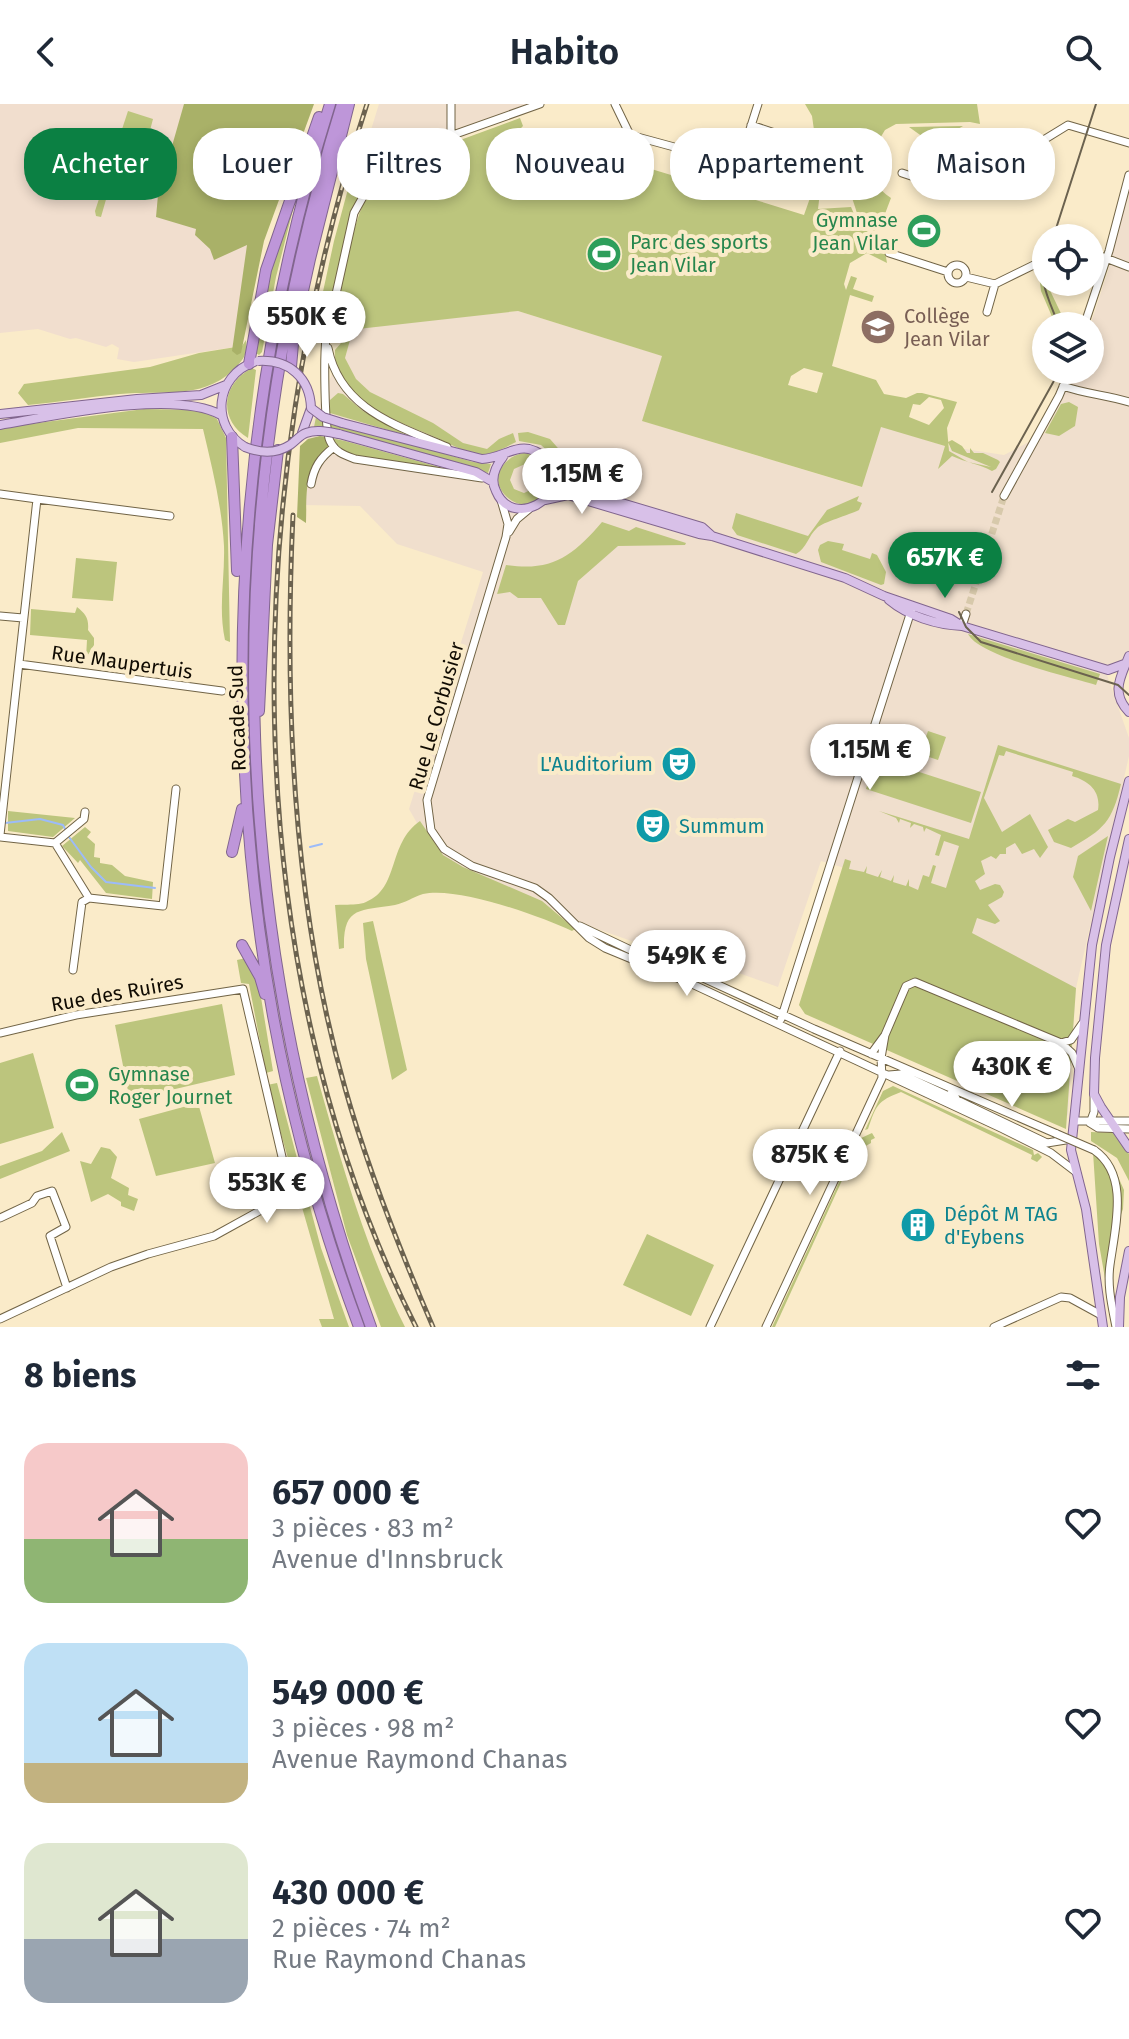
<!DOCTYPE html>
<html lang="fr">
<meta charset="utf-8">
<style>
:root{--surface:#fff;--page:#f2f2f3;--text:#1f2937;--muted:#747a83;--accent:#0b8043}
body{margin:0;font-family:"Fira Sans",sans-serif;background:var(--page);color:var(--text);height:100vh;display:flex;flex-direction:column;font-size:30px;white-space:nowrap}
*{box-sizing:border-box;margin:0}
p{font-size:26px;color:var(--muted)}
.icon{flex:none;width:44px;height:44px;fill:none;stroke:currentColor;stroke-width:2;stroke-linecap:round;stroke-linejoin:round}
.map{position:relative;height:1223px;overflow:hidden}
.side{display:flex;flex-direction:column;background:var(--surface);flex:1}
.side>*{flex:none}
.hud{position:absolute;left:24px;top:24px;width:1082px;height:72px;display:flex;gap:16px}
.buttons{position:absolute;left:1032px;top:120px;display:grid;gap:16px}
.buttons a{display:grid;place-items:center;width:72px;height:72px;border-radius:50%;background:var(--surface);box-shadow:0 4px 12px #0003;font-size:40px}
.price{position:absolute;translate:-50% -68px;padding:0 18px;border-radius:28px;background:#fff;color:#222;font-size:26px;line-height:52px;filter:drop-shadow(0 2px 4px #0008)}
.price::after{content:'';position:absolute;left:50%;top:48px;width:24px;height:18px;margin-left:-12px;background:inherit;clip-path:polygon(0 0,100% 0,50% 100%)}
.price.selected{background:var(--accent);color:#fff}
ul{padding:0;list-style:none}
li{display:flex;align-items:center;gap:24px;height:200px;padding:0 24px}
li span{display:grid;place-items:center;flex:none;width:224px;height:160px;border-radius:24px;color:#555}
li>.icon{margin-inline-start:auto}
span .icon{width:96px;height:96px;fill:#fffc;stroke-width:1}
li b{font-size:34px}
h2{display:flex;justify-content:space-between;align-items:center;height:96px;padding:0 24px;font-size:34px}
.pill{padding:0 28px;border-radius:32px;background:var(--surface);box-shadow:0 4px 12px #0003;font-size:28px;line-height:72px}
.pill.selected{background:var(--accent);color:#fff}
header{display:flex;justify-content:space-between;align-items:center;height:104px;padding:0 24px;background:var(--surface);font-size:36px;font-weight:600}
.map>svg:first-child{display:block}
.commercial{fill:#f0dfcd}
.medical{fill:#f1dece}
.green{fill:#bcc57d;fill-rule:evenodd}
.forest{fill:#a9b168}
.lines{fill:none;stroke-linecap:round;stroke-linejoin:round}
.stream{stroke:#9cbbf9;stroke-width:2}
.minor-tunnel{stroke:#d7c9ab;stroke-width:7;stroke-dasharray:7 3.5;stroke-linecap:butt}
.minor-casing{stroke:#716446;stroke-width:9}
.major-casing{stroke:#81658e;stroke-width:10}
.highway-casing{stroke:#81658e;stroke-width:12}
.minor{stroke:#fff;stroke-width:7}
.major{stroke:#d8c0e8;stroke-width:8}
.highway{stroke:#be96d9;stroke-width:10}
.tram{stroke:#6b624f;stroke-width:2}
.rail-casing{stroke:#6b624f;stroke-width:5}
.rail{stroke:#faebc9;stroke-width:2;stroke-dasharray:6;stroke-linecap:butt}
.minor-bridge-casing{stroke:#716446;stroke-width:9;stroke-linecap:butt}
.major-bridge-casing{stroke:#81658e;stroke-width:10;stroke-linecap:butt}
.minor-bridge{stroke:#fff;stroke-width:7}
.major-bridge{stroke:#d8c0e8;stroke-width:8}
.labels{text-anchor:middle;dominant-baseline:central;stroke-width:8;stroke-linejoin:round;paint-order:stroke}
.leisure-label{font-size:20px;fill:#27864d;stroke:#faebc9;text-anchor:start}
.education-label{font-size:20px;fill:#785e54;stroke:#faebc9;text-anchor:start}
.street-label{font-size:20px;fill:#100b02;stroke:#faebc9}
.culture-label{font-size:20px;fill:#0d838f;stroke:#faebc9;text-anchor:start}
</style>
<header><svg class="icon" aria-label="back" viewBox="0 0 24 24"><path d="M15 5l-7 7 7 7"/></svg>Habito<svg class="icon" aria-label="search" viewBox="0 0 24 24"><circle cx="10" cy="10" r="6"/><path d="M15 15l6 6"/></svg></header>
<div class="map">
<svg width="1129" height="1223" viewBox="0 0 1129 1223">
<rect width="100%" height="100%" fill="#faebc9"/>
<path class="commercial" d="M 379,0 L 529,0 L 361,58 Z
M 1129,81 L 1129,553 L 1108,563 L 919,503 L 843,467 L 842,470 L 902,509 L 1107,571 L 1129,634 L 1129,652 L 1076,884 L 1068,1012 L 848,765 L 821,757 L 778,883 L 643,835 L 640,840 L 589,822 L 437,754 L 409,705 L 483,468 L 397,440 L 360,402 L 303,401 L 306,335 L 350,225 L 518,207 L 663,252 L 643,317 L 861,383 L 881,322 L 945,342 L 1004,351 L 1044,330 L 1077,266 L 1090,266 L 1090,222 L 1108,167 Z"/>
<path class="medical" d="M 0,0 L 314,0 L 262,139 L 242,242 L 134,258 L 117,255 L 119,244 L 112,240 L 106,243 L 76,234 L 70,235 L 38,225 L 0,229 Z"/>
<path class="green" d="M 805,0 L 977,0 L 980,20 L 970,18 L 896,20 L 885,26 C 869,52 863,75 891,94 L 880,123 L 874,127 L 862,121 C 850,96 856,83 827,73 L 821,81 L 816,80 L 828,43 L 815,33 L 812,12 Z
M 128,7 L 153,15 L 148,34 L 128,28 L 127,25 L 115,65 L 113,65 L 111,70 L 113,71 L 101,113 L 96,112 L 95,107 Z
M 520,14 L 523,22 L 518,27 L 529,53 L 577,68 L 625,52 L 625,57 L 671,71 L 677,58 L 682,60 L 684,56 L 699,54 L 710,70 L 731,78 L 735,75 L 750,81 L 746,93 L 804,111 L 810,94 L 820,88 L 818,105 L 851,103 L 860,124 L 883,135 L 887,159 L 867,149 L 850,159 L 844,180 L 846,186 L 851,172 L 857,174 L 853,185 L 874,192 L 872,198 L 850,191 L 832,262 L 876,276 L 884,290 L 906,294 L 917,289 L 922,289 L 957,298 L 947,324 L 949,347 L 968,358 L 991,363 L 952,347 L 948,338 L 952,336 L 962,342 L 967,349 L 970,349 L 970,344 L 974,349 L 983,349 L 998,356 L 1000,358 L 996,365 L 992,367 C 979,360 965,358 952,352 L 938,365 L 945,342 L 881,323 L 862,383 L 642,317 L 662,252 L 518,207 L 331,228 C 336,204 342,180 347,156 C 358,108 369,60 425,49 ZM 804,264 L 823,269 L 817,289 L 788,281 L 791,272 ZM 929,293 L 941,296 L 944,304 L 929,321 L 909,313 L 913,300 L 920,301 Z
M 963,22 L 943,34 L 942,33 L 930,38 L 909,23 Z
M 366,56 L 368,77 L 352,110 L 324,229 L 314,229 L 334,137 L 355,59 Z
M 302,70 L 276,173 L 262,248 L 259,251 L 256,249 C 262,184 281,131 302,70 Z
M 1046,159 L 1046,178 L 1067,222 L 1056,222 L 1041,187 L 1038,163 Z
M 246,236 C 248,251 243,256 232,267 C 201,296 159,286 120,290 C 89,293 59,298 28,301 L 18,289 L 24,280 L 150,263 L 199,249 L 242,242 Z
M 350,236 L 345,254 L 356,275 L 370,288 L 433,319 L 463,339 L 487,345 L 499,335 L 513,329 L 516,338 C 505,343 494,351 481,350 C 466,350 449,339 435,333 C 399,318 331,295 335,246 L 341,239 Z
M 252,264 L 256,266 L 248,334 C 218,316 221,280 252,264 Z
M 338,289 L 343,290 L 363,307 L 408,332 L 330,309 L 330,296 Z
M 1069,298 L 1078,303 L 1075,322 L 1059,332 L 1045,329 L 1061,300 Z
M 144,305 L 202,306 L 217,315 L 226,334 L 230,538 L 225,536 C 218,503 225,475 224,442 C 222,403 212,363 203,325 L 78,324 L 0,339 L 0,324 Z
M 316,313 L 473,358 L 491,360 L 488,369 L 337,326 L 314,323 Z
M 528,328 L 550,335 L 564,351 L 556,355 L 541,341 L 519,337 L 518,329 Z
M 331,334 L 345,337 L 450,366 L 356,353 L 344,349 Z
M 524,349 C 577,356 536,426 504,390 C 489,372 505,352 524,349 ZM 525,360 L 533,364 L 538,372 L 535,384 L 524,389 L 514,385 L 510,376 L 514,365 Z
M 859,392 L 857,397 L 862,399 L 859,406 C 849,411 823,418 817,424 C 808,432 807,444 796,450 L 737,431 L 732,424 L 736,409 L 808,432 L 827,406 Z
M 602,418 L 629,427 L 636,423 L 686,439 L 685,441 L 618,442 L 578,477 L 565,521 L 558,521 L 541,494 L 518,494 L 510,488 L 497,490 L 506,461 C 552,468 573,452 602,418 Z
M 828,437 L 844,440 L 842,446 L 870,455 L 872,449 L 877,451 L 886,468 L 884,480 L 881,481 L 821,458 L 818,446 L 820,441 Z
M 76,454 L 117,458 L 113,497 L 72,494 Z
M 77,503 C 86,510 89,515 88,526 L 94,534 L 94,541 L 86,554 L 87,536 L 30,531 L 31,505 L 75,509 Z
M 968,530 L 1100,570 L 1096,581 C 1069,573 979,552 968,530 Z
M 928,627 L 946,633 L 938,656 L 920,650 Z
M 998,641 L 1121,680 C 1112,718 1104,725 1071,744 L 1054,738 L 1048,726 L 1068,715 L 1075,718 L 1098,706 C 1101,687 1089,677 1072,672 L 1073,668 L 1006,647 L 1004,652 L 999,651 L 984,694 L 1002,728 L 1030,710 L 1048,743 L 1040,754 L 1034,745 L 1022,750 L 1015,739 L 1006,744 L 1006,750 L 1000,750 L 996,755 L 991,752 L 981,757 L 985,770 L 975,777 L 980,786 L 995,780 L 1000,781 L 1004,788 L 1002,793 L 988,801 L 1000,817 L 995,820 L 977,814 L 972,829 L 1076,884 L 1066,1025 L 805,910 L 799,901 L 845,755 L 851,757 L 849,765 L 864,768 L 867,762 L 866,769 L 878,773 L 882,766 L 880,773 L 891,777 L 894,771 L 893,778 L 906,782 L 909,775 L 909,782 L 918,786 L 923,771 L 929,773 L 933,761 L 936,762 L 931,779 L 946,784 L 959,742 L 944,737 L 939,752 L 935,751 L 941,731 L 926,724 L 924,728 L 923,723 L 914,720 L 910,724 L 911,719 L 900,715 L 899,719 L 896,714 L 879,707 L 969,735 Z
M 876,654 L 981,688 L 971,719 L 866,685 Z
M 8,707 L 75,714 L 53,733 L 8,727 Z
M 420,717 L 443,751 L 463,763 L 542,797 L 575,825 L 572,827 C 540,812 457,782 423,790 C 413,793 405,799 395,801 C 360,807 343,802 344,844 L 339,845 L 335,801 C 344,800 357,802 366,798 C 400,784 387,740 420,717 Z
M 85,723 L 91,728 L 87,733 L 95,740 L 94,753 L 100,754 L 100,759 L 112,761 L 125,772 L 153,778 L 152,795 L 106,789 L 80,756 L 78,759 L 62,742 Z
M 1108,732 L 1091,807 L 1073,773 L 1078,752 Z
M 373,817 L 407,966 L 392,976 L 366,855 L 363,819 Z
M 246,854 L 259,881 L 273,967 L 266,969 L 249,880 L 241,879 L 237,856 Z
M 222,900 L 235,971 L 171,986 L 129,992 L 115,921 Z
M 33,949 L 54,1024 L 0,1040 L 0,959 Z
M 317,972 C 341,1057 365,1144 405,1223 L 381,1223 L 347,1131 L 306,974 Z
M 277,979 L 321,1144 L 349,1223 L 322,1223 L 319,1215 L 334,1215 L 267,981 Z
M 893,982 L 1033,1046 L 1034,1051 L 1038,1049 L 1042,1053 L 1037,1058 L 1031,1055 L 1032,1051 L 901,988 C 877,997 876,1002 868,1025 L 865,1026 L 883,987 Z
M 198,999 L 215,1059 L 156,1072 L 139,1015 Z
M 62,1028 L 70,1047 L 0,1075 L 0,1062 L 42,1047 Z
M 1091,1028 L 1114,1029 L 1129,1050 L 1129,1077 L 1117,1054 L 1091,1037 Z
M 872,1029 L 875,1034 L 871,1036 L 871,1039 L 855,1048 L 775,1223 L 772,1223 L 859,1035 Z
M 101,1043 L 110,1045 L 117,1053 L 111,1074 L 129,1084 L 128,1091 L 138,1095 L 134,1107 L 121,1102 L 121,1098 L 108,1090 L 91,1098 L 80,1057 L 91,1060 Z
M 1093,1048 L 1112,1059 L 1124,1086 L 1123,1105 L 1108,1147 L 1106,1180 L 1099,1140 Z
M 647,1130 L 714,1161 L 691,1212 L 623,1181 Z"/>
<path class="forest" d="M 184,0 L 314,0 L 264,137 L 241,249 L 237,251 L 232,247 L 247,141 L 214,156 L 210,145 L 195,131 L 196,125 L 156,113 L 158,91 Z
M 320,332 L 326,333 L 329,343 C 303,363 307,390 306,419 L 297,413 L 300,342 L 308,335 Z"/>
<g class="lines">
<path class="stream" d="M 5,719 L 40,715 L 63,721 L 66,727
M 69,733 L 91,763 L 106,778 L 155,784
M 310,743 L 322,740"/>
<path class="minor-tunnel" d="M 966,510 L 1004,392"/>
<defs>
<path id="minor" d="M 451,0 L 451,32
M 615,0 L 630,31 L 711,53 L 718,67 L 733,72 L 739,68 L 804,88 L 811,85
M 758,0 L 744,44 L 811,65 L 815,72
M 751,21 L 796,36
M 1006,59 L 1068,21 L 1129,39
M 902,69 L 932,79 L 943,76 L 974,59 L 999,63
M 1090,148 L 1129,163
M 889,149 L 948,168
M948 170a9 9 0 1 1 18 0a9 9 0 1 1-18 0Z
M 966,173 L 995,180 L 1046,155
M 987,208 L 995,180
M 1084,222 L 1109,147 L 1129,71
M 328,244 C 340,305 396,321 447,343
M 1063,282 C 1085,290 1107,291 1129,298
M 482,374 L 355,355 C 344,351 335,348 330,337 C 324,325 324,250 326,235 L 354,109 L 373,75 L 389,59 L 419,43 L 540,0
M 311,380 C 314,363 320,354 334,343
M 0,390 L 37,395
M 1004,392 L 1059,292 L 1070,266
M 501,396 L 508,420 L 506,433 L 427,696 L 431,726 L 444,745 L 472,762 L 535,784 L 549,794 L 589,834 L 605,844 L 692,880 L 1003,1025 L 1051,1049 L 1076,1068
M 509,428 L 517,415 L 529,405
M 0,512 L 23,514
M 962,522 L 966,510
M 19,560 L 222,587
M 0,731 L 37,395 L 170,412
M 0,733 L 55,739 L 89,794 L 163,802 L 176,685
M 55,739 L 84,715 L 85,708
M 580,822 L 637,849 L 677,862 L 814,925 L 1057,1030
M 73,866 L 82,798 L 89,794
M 781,915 L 912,504
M 0,929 L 76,911 L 243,885 L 289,1083 L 283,1094 L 214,1132 L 148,1150 L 111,1163 L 0,1215
M 1061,939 L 1071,936 L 1082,920
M 871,950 L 885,931 L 906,882 L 915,878 L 1061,939 L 1072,949 L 1079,965
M 889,971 L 901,970 L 955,995
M 950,984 L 957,996 L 1047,1039 L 1072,1035
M 1075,1017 L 1129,1017
M 1090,1019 L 1098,1024 L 1129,1025
M 1090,1019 L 1094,1008 L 1094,990
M 1094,1046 C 1129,1070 1116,1119 1110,1161 C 1107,1182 1112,1202 1116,1223
M 0,1114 L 32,1099 L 37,1092 L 52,1087 L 66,1123 L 50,1132 L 67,1184
M 710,1223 L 840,947
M 766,1223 L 882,974 L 881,954 L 885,931
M 994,1223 L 1061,1193 L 1070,1194 L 1101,1211"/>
<path id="major" d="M 0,310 L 137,295 L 201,291 L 226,281
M 342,319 L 482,355 C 499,355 513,342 529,345 C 537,347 545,352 549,359 C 571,394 512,426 496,387 C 490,375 495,363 503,353
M 0,321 C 54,312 174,285 221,311
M 302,329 L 311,304
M 339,330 L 476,368 L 493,378
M 245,343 C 210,322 215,272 254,258
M 554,369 L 568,383 L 702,423 L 712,432
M 545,396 L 568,391 L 699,430 L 712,432 L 845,474 L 884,492 L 951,515 L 962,522 L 1108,566 L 1127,559
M 889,496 C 908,512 937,521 962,522
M 1129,552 C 1121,573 1110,588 1129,608
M 1129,735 L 1106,841 L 1095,954 L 1094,990 L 1101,1003 L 1129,1044
M 1103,1223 L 1086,1105 L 1071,1046 L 1092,841 L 1110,753 L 1129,677
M 1119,1223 L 1120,1193 L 1129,1147"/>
<path id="highway" d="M 330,0 C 205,398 213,832 359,1223
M 342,0 C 216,405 225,824 371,1223
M 249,260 L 266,166 L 319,13
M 291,263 L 294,228 L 310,155 L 349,0
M 232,333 L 237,467
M 259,607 L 267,441 L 278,346
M 232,748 L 242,705
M 242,841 L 260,873 L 265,890"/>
</defs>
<use href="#minor" class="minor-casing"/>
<use href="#major" class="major-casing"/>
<use href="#highway" class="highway-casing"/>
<use href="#minor" class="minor"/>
<use href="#major" class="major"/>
<use href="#highway" class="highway"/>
<path class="tram" d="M 1053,134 L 1096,0
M 1046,145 C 1036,175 1049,195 1059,222
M 992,388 L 1060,266
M 959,508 L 966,523 L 981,538 L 1118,581 L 1129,591"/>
<defs>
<path id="rail" d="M 367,0 C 241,385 230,854 416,1223
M 293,411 C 284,599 293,802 345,984 C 368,1066 399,1144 433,1223"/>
</defs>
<use href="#rail" class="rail-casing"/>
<use href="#rail" class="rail"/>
<defs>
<path id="minor-bridge" d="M 1057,1030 L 1094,1046"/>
<path id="major-bridge" d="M 258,257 C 289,255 310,274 311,304 L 323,313 L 342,319
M 245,343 C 260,349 276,350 290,341 C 296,337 300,331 306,329 C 317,325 328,328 339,330"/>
</defs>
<use href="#minor-bridge" class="minor-bridge-casing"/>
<use href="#major-bridge" class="major-bridge-casing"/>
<use href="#minor-bridge" class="minor-bridge"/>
<use href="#major-bridge" class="major-bridge"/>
</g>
<defs>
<symbol id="stadium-disc" viewBox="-11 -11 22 22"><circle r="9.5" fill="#2e9e5b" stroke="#faebc9"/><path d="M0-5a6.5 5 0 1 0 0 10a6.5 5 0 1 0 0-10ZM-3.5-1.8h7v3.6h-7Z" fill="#fff"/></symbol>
<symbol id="school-disc" viewBox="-11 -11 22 22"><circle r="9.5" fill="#8d6e63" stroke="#faebc9"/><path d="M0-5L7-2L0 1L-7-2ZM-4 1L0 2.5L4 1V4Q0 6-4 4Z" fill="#fff"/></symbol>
<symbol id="theatre-disc" viewBox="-11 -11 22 22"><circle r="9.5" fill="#0f9aa8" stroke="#faebc9"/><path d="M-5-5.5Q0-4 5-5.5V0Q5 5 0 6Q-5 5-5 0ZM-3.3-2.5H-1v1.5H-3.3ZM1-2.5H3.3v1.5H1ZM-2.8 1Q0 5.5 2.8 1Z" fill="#fff"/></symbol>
<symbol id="building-disc" viewBox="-11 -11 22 22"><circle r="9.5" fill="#0f9aa8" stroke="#faebc9"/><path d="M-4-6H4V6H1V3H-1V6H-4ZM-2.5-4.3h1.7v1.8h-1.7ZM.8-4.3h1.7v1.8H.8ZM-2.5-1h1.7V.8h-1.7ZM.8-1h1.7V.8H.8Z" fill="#fff"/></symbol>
</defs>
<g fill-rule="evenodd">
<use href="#stadium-disc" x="904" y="107" width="40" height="40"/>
<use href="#stadium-disc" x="584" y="130" width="40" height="40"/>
<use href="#school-disc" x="858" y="203" width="40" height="40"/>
<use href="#theatre-disc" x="659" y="640" width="40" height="40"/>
<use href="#theatre-disc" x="633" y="702" width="40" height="40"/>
<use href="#stadium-disc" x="62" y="961" width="40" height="40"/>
<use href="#building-disc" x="898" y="1101" width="40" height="40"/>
</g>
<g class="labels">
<g class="leisure-label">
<text x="898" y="116" text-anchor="end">Gymnase<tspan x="898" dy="23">Jean Vilar</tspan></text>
<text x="630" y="138">Parc des sports<tspan x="630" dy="23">Jean Vilar</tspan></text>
<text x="108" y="970">Gymnase<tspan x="108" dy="23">Roger Journet</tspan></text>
</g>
<g class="education-label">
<text x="904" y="212">Collège<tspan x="904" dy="23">Jean Vilar</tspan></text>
</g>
<g class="street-label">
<text transform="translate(122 558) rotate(8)">Rue Maupertuis</text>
<text transform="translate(436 612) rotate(-74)">Rue Le Corbusier</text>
<text transform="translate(237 614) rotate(-92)">Rocade Sud</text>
<text transform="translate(117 889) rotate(-10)">Rue des Ruires</text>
</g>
<g class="culture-label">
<text x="653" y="660" text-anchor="end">L'Auditorium</text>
<text x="679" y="722">Summum</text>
<text x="944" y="1110">Dépôt M TAG<tspan x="944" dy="23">d'Eybens</tspan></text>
</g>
</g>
</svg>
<div class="buttons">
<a><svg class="icon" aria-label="locate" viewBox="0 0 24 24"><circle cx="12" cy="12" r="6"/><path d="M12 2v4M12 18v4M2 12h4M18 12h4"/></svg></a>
<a><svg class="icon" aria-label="layers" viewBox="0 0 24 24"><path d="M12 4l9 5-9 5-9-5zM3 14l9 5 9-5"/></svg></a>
</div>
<b class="price" style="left:307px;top:255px">550K €</b>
<b class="price" style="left:582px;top:412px">1.15M €</b>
<b class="price selected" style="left:945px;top:496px">657K €</b>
<b class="price" style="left:870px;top:688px">1.15M €</b>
<b class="price" style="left:687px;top:894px">549K €</b>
<b class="price" style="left:1012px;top:1005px">430K €</b>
<b class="price" style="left:810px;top:1093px">875K €</b>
<b class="price" style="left:267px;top:1121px">553K €</b>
<div class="hud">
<a class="pill selected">Acheter</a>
<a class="pill">Louer</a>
<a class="pill">Filtres</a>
<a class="pill">Nouveau</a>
<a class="pill">Appartement</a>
<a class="pill">Maison</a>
</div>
</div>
<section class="side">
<h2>8 biens<svg class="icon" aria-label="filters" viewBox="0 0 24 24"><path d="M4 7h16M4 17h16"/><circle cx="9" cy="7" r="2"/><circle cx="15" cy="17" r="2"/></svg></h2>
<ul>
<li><span style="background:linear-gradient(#f6c9c9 60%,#8fb573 0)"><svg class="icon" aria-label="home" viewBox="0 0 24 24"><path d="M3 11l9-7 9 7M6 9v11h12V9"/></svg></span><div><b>657 000 €</b><p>3 pièces · 83 m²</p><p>Avenue d'Innsbruck</p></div><svg class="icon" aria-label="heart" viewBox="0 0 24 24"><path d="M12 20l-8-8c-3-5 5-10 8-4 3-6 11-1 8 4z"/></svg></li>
<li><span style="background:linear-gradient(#bfe0f5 75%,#c2b280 0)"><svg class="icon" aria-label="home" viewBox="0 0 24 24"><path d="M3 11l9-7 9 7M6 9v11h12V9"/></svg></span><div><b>549 000 €</b><p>3 pièces · 98 m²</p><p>Avenue Raymond Chanas</p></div><svg class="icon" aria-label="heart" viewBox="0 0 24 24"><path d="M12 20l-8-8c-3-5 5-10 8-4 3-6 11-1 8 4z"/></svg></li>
<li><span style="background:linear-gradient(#dfe7d0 60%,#9aa5b1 0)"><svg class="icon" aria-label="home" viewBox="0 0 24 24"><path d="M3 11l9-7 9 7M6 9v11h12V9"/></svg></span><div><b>430 000 €</b><p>2 pièces · 74 m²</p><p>Rue Raymond Chanas</p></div><svg class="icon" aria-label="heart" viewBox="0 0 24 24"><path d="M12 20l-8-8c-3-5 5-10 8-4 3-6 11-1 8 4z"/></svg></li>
</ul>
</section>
